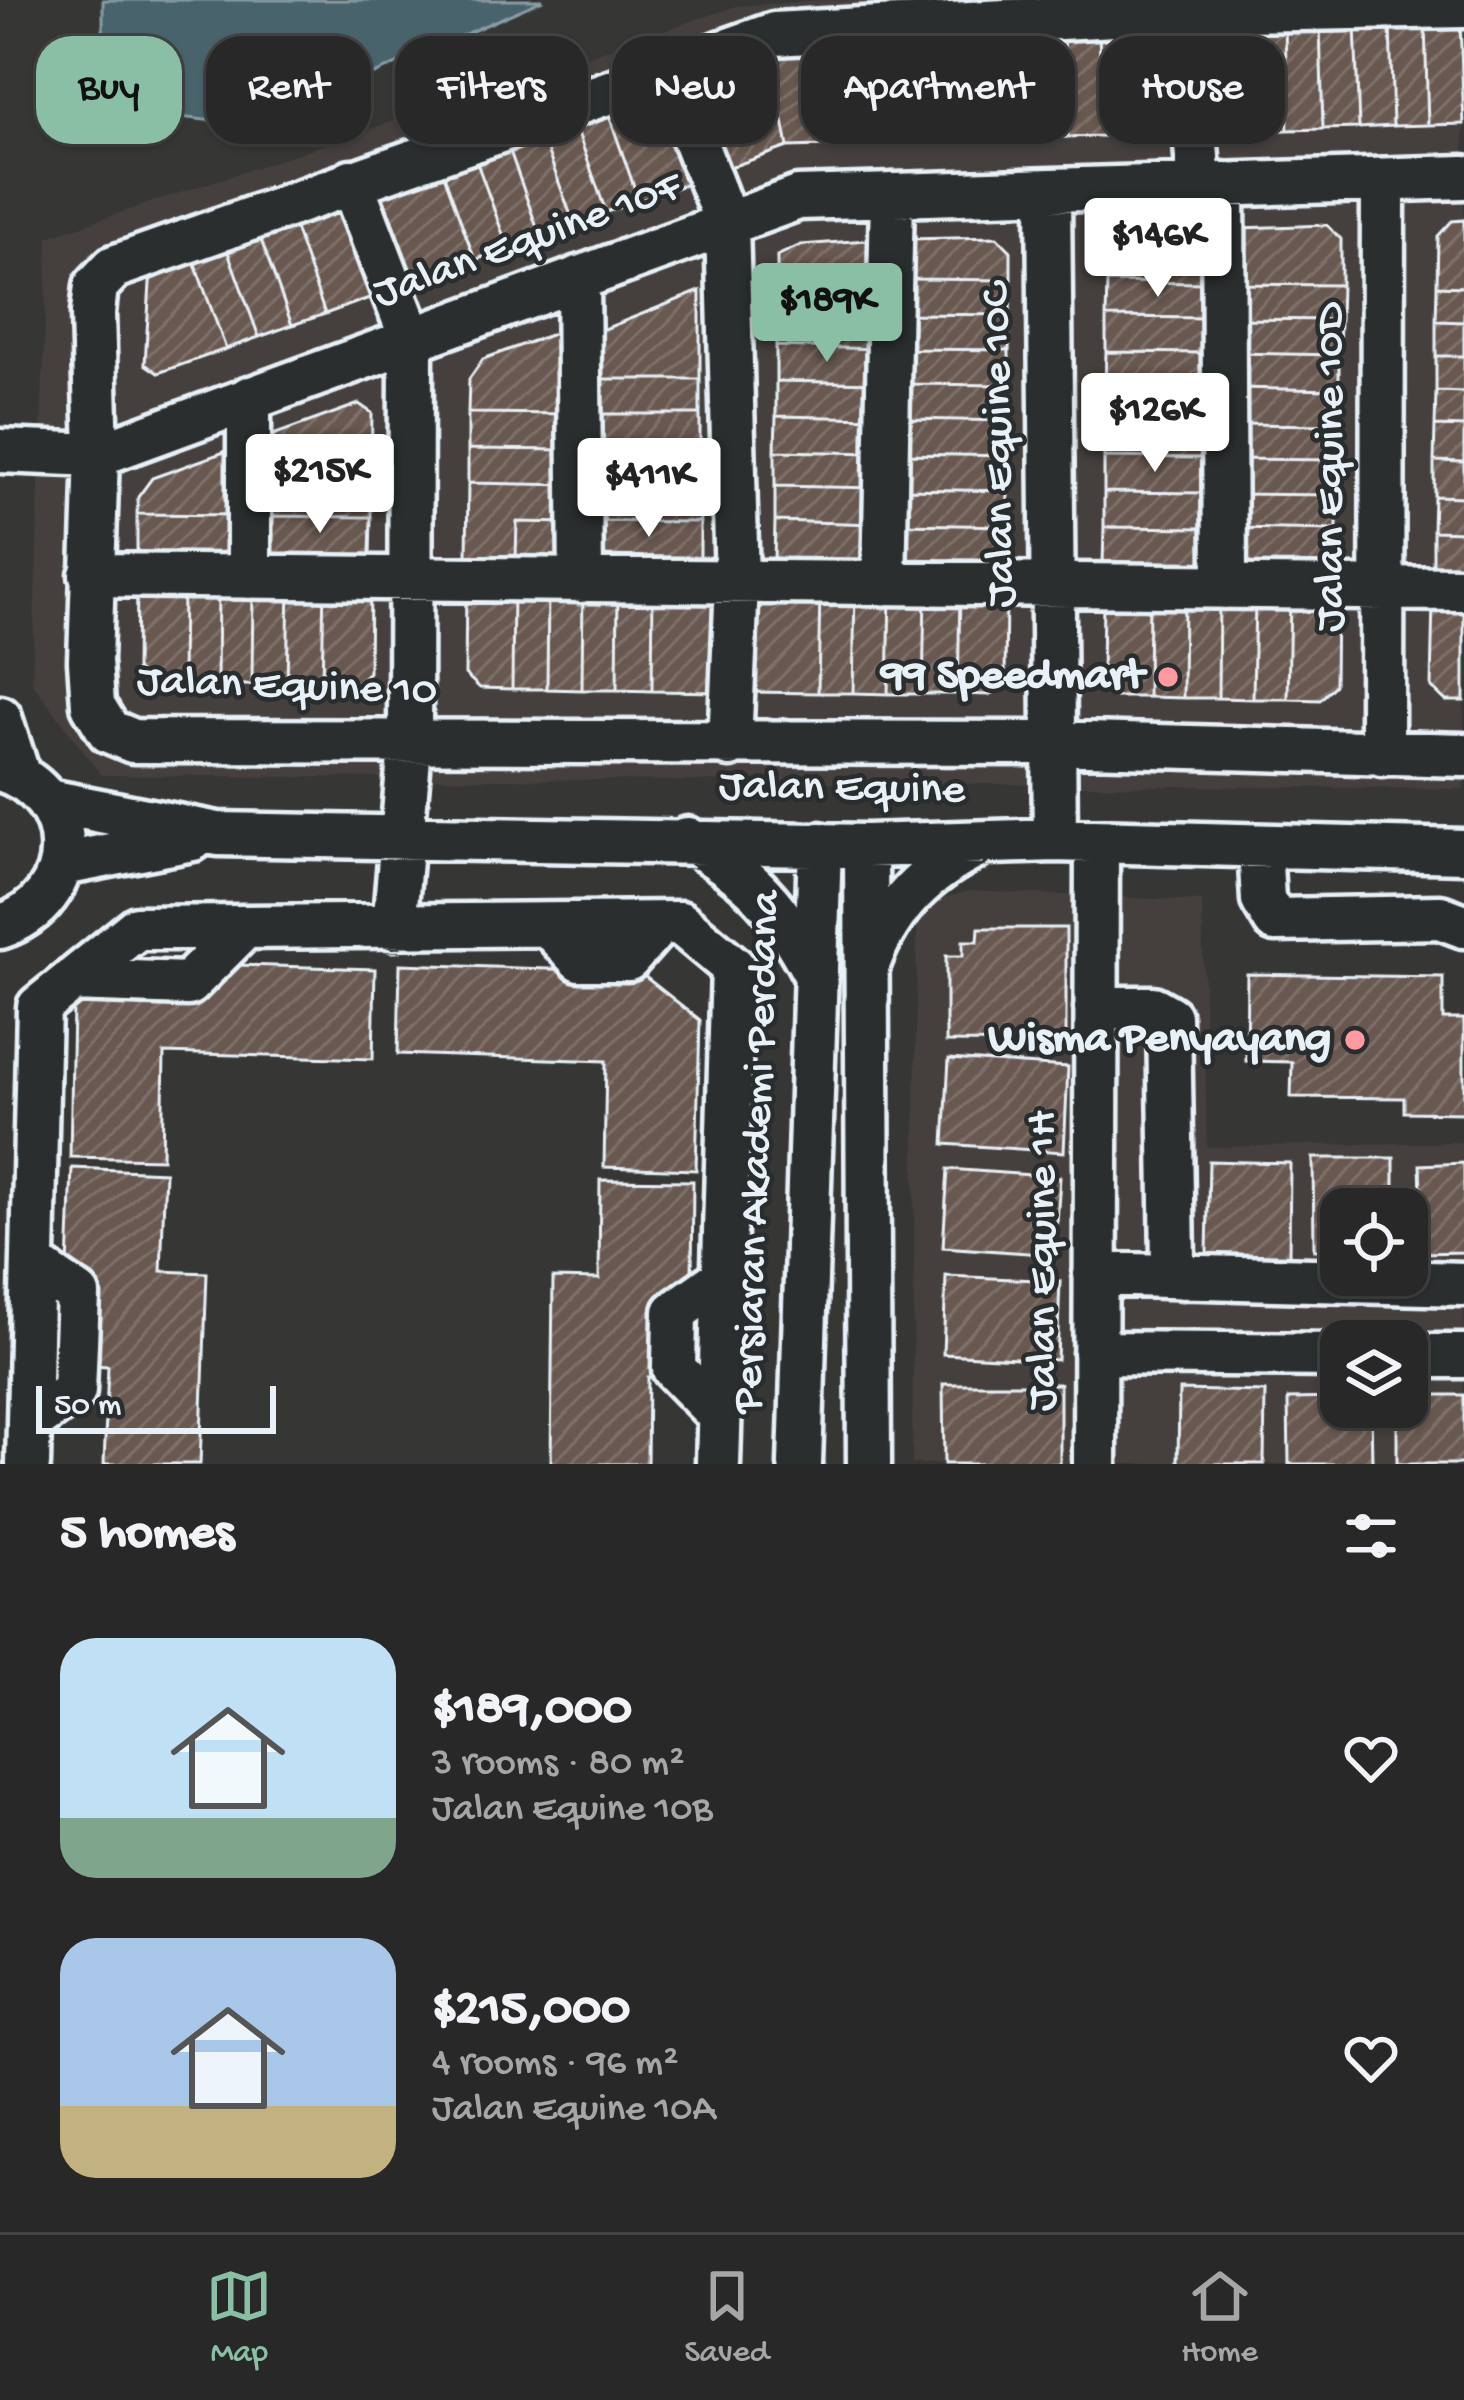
<!DOCTYPE html>
<meta charset="utf-8">
<style>
:root{--surface:#282828;--page:#343434;--text:#f1f3f6;--muted:#a5a6a8;--line:#444445;--accent:#8abfa5}
body{margin:0;font-family:"Gochi Hand",sans-serif;background:var(--page);color:var(--text);height:100vh;display:flex;flex-direction:column;font-size:45px;white-space:nowrap}
*{box-sizing:border-box;margin:0}
p{font-size:39px;color:var(--muted)}
.icon{flex:none;width:66px;height:66px;fill:none;stroke:currentColor;stroke-width:2;stroke-linecap:round;stroke-linejoin:round}
.map{position:relative;height:1464px;overflow:hidden}
.side{display:flex;flex-direction:column;background:var(--surface);flex:1}
.side>*{flex:none}
.hud{position:absolute;left:36px;top:36px;width:1392px;height:108px;display:flex;gap:24px}
.fabs{position:absolute;left:1320px;top:1188px;display:grid;gap:24px}
.fabs a{display:grid;place-items:center;width:108px;height:108px;border-radius:24px;background:var(--surface);box-shadow:0 3px 9px #0004,0 0 0 3px var(--line);font-size:60px}
.scale{position:absolute;left:36px;bottom:30px;width:240px;box-sizing:border-box;padding-left:12px;border:6px solid #e8f1f8;border-top:0;font-size:33px;line-height:42px;white-space:nowrap;color:#e8f1f8;-webkit-text-stroke:9px #2a2d2e;paint-order:stroke}
.price{position:absolute;translate:-50% -102px;padding:0 27px;border-radius:12px;background:#fff;color:#222;font-size:39px;line-height:78px;filter:drop-shadow(0 3px 6px #0008)}
.price::after{content:'';position:absolute;left:50%;top:72px;width:36px;height:27px;margin-left:-18px;background:inherit;clip-path:polygon(0 0,100% 0,50% 100%)}
.price.selected{background:var(--accent);color:#111}
ul{padding:0;list-style:none}
li{display:flex;align-items:center;gap:36px;height:300px;padding:0 60px}
li span{display:grid;place-items:center;flex:none;width:336px;height:240px;border-radius:36px;color:#555}
li>.icon{margin-inline-start:auto}
span .icon{width:144px;height:144px;fill:#fffc;stroke-width:1}
li b{font-size:51px}
h2{display:flex;justify-content:space-between;align-items:center;height:144px;padding:0 60px;font-size:51px}
.pill{padding:0 42px;border-radius:36px;background:var(--surface);box-shadow:0 3px 9px #0004,0 0 0 3px var(--line);font-size:42px;line-height:108px}
.pill.selected{background:var(--accent);color:#111}
.tab-bar{display:flex;justify-content:space-around;align-items:center;height:168px;border-top:3px solid var(--line);background:var(--surface);font-size:33px;color:var(--muted)}
.tab-bar a{display:grid;justify-items:center;gap:6px}
.tab-bar .selected{color:var(--accent)}
.map>svg:first-child{display:block}
.built{fill:#45403d;fill-rule:evenodd}
.water{fill:#48646c;stroke:#889ca4;stroke-width:3}
.building{fill:url(#building-hatch);stroke:#e8f1f8;stroke-width:3}
.lines{fill:none;stroke-linecap:round;stroke-linejoin:round}
.minor-casing{stroke:#e8f1f8;stroke-width:51}
.minor{stroke:#2a2d2e;stroke-width:42}
.poi-dot{fill:#ff9aa2;stroke:#2a2d2e;stroke-width:4.5}
.labels{text-anchor:middle;dominant-baseline:central;stroke-width:9;stroke-linejoin:round;paint-order:stroke}
.street-label{font-size:45px;fill:#e8f1f8;stroke:#2a2d2e}
.poi-label{font-size:45px;font-weight:bold;fill:#e8f1f8;stroke:#2a2d2e;text-anchor:end}
</style>
<div class="map">
<svg width="1464" height="1464" viewBox="0 0 1464 1464">
<defs>
<pattern id="building-hatch" width="6" height="6" patternUnits="userSpaceOnUse" patternTransform="scale(3)"><rect width="6" height="6" fill="#685850"/><path d="M-1 1l2-2M0 6l6-6M5 7l2-2" fill="none" stroke="#7e706a"/></pattern>
</defs>
<rect width="100%" height="100%" fill="#363635"/>
<filter id="ink" filterUnits="userSpaceOnUse"><feTurbulence type="fractalNoise" baseFrequency=".00833" numOctaves="2"/><feDisplacementMap in="SourceGraphic" scale="24" xChannelSelector="R" yChannelSelector="G"/><feConvolveMatrix kernelMatrix="1 2 1 2 8 2 1 2 1" color-interpolation-filters="sRGB"/></filter>
<g filter="url(#ink)">
<path class="built" d="M 825,0 L 1464,0 L 1464,789 L 101,775 L 32,682 L 48,237 L 737,6 Z
M 968,891 L 1202,901 L 1207,1147 L 1464,1142 L 1464,1464 L 912,1464 L 917,920 L 940,899 ZM 1341,1209 L 1407,1209 L 1407,1275 L 1341,1275 ZM 1341,1341 L 1407,1341 L 1407,1407 L 1341,1407 Z"/>
<path class="water" d="M 103,0 L 543,0 L 278,116 L 238,124 L 180,117 L 125,80 L 103,49 Z"/>
<path class="building" d="M 1460,22 L 1464,124 L 1428,125 L 1425,23 Z
M 1425,23 L 1428,125 L 1393,126 L 1390,24 Z
M 1390,24 L 1393,126 L 1359,128 L 1355,25 Z
M 1355,25 L 1359,128 L 1323,129 L 1320,26 Z
M 1320,26 L 1323,129 L 1288,130 L 1285,28 Z
M 1285,28 L 1288,130 L 1253,131 L 1250,29 Z
M 1250,29 L 1253,131 L 1210,132 L 1207,30 Z
M 1178,31 L 1179,84 L 1144,85 L 1142,33 Z
M 1142,33 L 1144,85 L 1179,84 L 1181,134 L 1103,136 L 1099,34 Z
M 1099,34 L 1103,136 L 1068,137 L 1064,35 Z
M 1064,35 L 1068,137 L 1033,139 L 1030,37 Z
M 1030,37 L 1033,139 L 998,140 L 994,38 Z
M 994,38 L 998,140 L 963,141 L 960,39 Z
M 960,39 L 963,141 L 928,142 L 924,40 Z
M 924,40 L 928,142 L 893,144 L 890,41 Z
M 890,41 L 893,144 L 858,145 L 854,43 Z
M 854,43 L 858,145 L 823,146 L 820,44 Z
M 820,44 L 823,146 L 788,147 L 769,46 Z
M 769,46 L 788,147 L 728,168 L 693,72 Z
M 666,82 L 700,179 L 639,201 L 605,104 Z
M 605,104 L 639,201 L 606,212 L 572,116 Z
M 572,116 L 606,212 L 574,224 L 539,128 Z
M 539,128 L 574,224 L 540,236 L 506,140 Z
M 506,140 L 540,236 L 508,248 L 473,152 Z
M 473,152 L 508,248 L 475,260 L 440,164 Z
M 440,164 L 475,260 L 414,282 L 379,186 Z
M 351,195 L 386,292 L 325,314 L 291,217 Z
M 291,217 L 325,314 L 292,325 L 257,229 Z
M 1464,220 L 1464,287 L 1437,286 L 1438,236 L 1452,221 Z
M 1327,225 L 1341,239 L 1341,285 L 1238,284 L 1239,228 Z
M 257,229 L 292,325 L 259,337 L 224,241 Z
M 1210,229 L 1209,283 L 1107,282 L 1107,247 L 1122,232 Z
M 997,237 L 1011,251 L 1011,280 L 908,279 L 909,239 Z
M 879,239 L 878,278 L 777,276 L 777,256 L 801,245 Z
M 224,241 L 259,337 L 226,349 L 191,253 Z
M 191,253 L 226,349 L 158,373 L 145,364 L 151,267 Z
M 777,276 L 878,278 L 878,314 L 777,311 Z
M 908,279 L 1011,280 L 1010,315 L 908,314 Z
M 1107,282 L 1209,283 L 1208,318 L 1106,317 Z
M 1238,284 L 1341,285 L 1340,320 L 1238,319 Z
M 1437,286 L 1464,287 L 1464,322 L 1436,321 Z
M 700,291 L 700,379 L 598,379 L 599,331 Z
M 777,311 L 878,314 L 878,349 L 776,346 Z
M 908,314 L 1010,315 L 1009,350 L 908,349 Z
M 1106,317 L 1208,318 L 1208,353 L 1106,352 Z
M 1238,319 L 1340,320 L 1339,355 L 1237,353 Z
M 1436,321 L 1464,322 L 1464,356 L 1436,356 Z
M 572,327 L 571,414 L 468,413 L 469,379 L 483,359 Z
M 776,346 L 878,349 L 878,383 L 776,381 Z
M 908,349 L 1009,350 L 1009,385 L 907,384 Z
M 1106,352 L 1208,353 L 1208,388 L 1105,387 Z
M 1237,353 L 1339,355 L 1339,390 L 1237,388 Z
M 1436,356 L 1464,356 L 1464,392 L 1436,391 Z
M 598,379 L 700,379 L 700,414 L 598,414 Z
M 776,381 L 878,383 L 878,418 L 776,416 Z
M 907,384 L 1009,385 L 1009,421 L 907,419 Z
M 1105,387 L 1208,388 L 1207,423 L 1105,422 Z
M 1237,388 L 1339,390 L 1339,425 L 1236,424 Z
M 1436,391 L 1464,392 L 1464,427 L 1435,426 Z
M 359,404 L 372,413 L 371,482 L 269,481 L 270,436 Z
M 468,413 L 571,414 L 570,450 L 468,449 Z
M 598,414 L 700,414 L 700,449 L 598,449 Z
M 776,416 L 878,418 L 877,453 L 775,451 Z
M 907,419 L 1009,421 L 1008,456 L 906,454 Z
M 1105,422 L 1207,423 L 1207,458 L 1104,457 Z
M 1236,424 L 1339,425 L 1338,460 L 1236,459 Z
M 1435,426 L 1464,427 L 1464,462 L 1434,461 Z
M 241,446 L 240,515 L 137,514 L 138,497 L 152,478 Z
M 468,449 L 570,450 L 570,485 L 468,483 Z
M 598,449 L 700,449 L 700,488 L 598,486 Z
M 775,451 L 877,453 L 877,488 L 775,486 Z
M 906,454 L 1008,456 L 1008,491 L 906,489 Z
M 1104,457 L 1207,458 L 1206,493 L 1104,492 Z
M 1236,459 L 1338,460 L 1337,495 L 1235,494 Z
M 1434,461 L 1464,462 L 1464,497 L 1434,496 Z
M 269,481 L 371,482 L 371,517 L 269,516 Z
M 468,483 L 570,485 L 569,523 L 517,522 L 516,557 L 467,557 Z
M 598,486 L 700,488 L 700,522 L 598,521 Z
M 775,486 L 877,488 L 877,524 L 775,521 Z
M 906,489 L 1008,491 L 1007,526 L 905,524 Z
M 1104,492 L 1206,493 L 1206,528 L 1104,527 Z
M 1235,494 L 1337,495 L 1337,530 L 1235,528 Z
M 1434,496 L 1464,497 L 1464,532 L 1433,531 Z
M 137,514 L 240,515 L 239,553 L 137,553 Z
M 269,516 L 371,517 L 370,556 L 268,554 Z
M 598,521 L 700,522 L 700,560 L 598,559 Z
M 775,521 L 877,524 L 876,562 L 774,560 Z
M 517,522 L 569,523 L 569,558 L 516,557 Z
M 905,524 L 1007,526 L 1007,564 L 904,563 Z
M 1104,527 L 1206,528 L 1205,567 L 1103,565 Z
M 1235,528 L 1337,530 L 1337,569 L 1234,567 Z
M 1433,531 L 1464,532 L 1464,570 L 1433,569 Z
M 137,582 L 183,582 L 182,684 L 149,684 L 136,669 Z
M 183,582 L 218,583 L 217,685 L 182,684 Z
M 218,583 L 253,583 L 252,685 L 217,685 Z
M 253,583 L 289,583 L 287,686 L 252,685 Z
M 289,583 L 324,584 L 322,686 L 287,686 Z
M 324,584 L 370,585 L 369,672 L 354,686 L 322,686 Z
M 466,586 L 513,586 L 512,689 L 480,688 L 465,674 Z
M 513,586 L 548,587 L 547,689 L 512,689 Z
M 548,587 L 583,587 L 582,690 L 547,689 Z
M 583,587 L 618,588 L 617,690 L 582,690 Z
M 618,588 L 653,588 L 652,691 L 617,690 Z
M 653,588 L 722,589 L 721,692 L 652,691 Z
M 751,590 L 820,591 L 818,693 L 750,692 Z
M 820,591 L 855,591 L 853,693 L 818,693 Z
M 855,591 L 890,591 L 888,694 L 853,693 Z
M 890,591 L 925,592 L 923,694 L 888,694 Z
M 925,592 L 960,593 L 958,694 L 923,694 Z
M 960,593 L 1006,593 L 1005,681 L 990,695 L 958,694 Z
M 1103,595 L 1149,595 L 1148,697 L 1116,697 L 1102,682 Z
M 1149,595 L 1184,595 L 1183,698 L 1148,697 Z
M 1184,595 L 1219,596 L 1218,698 L 1183,698 Z
M 1219,596 L 1255,596 L 1253,699 L 1218,698 Z
M 1255,596 L 1290,597 L 1288,699 L 1253,699 Z
M 1290,597 L 1336,598 L 1335,685 L 1320,700 L 1288,699 Z
M 1433,599 L 1464,599 L 1464,701 L 1446,701 L 1431,687 Z
M 979,928 L 1066,928 L 1066,1043 L 946,1042 L 946,956 L 963,956 L 963,941 L 978,941 Z
M 136,962 L 375,969 L 373,1059 L 164,1053 L 162,1159 L 70,1157 L 73,1006 Z
M 400,964 L 639,972 L 700,1020 L 696,1170 L 604,1167 L 606,1061 L 398,1054 Z
M 1247,974 L 1443,977 L 1443,1019 L 1464,1019 L 1464,1113 L 1404,1112 L 1404,1098 L 1291,1097 L 1292,1062 L 1246,1061 Z
M 949,1059 L 1068,1067 L 1064,1152 L 944,1144 Z
M 1313,1158 L 1394,1158 L 1394,1209 L 1341,1209 L 1341,1250 L 1314,1250 Z
M 1209,1161 L 1290,1163 L 1289,1256 L 1207,1254 Z
M 1464,1163 L 1464,1252 L 1423,1253 L 1420,1165 Z
M 72,1168 L 165,1172 L 161,1271 L 207,1273 L 200,1464 L 104,1464 L 108,1366 L 64,1364 Z
M 948,1169 L 1060,1177 L 1055,1255 L 943,1247 Z
M 600,1180 L 693,1181 L 691,1378 L 648,1377 L 647,1464 L 551,1464 L 553,1278 L 599,1279 Z
M 946,1276 L 1060,1281 L 1057,1360 L 943,1354 Z
M 943,1384 L 1060,1384 L 1060,1464 L 944,1464 Z
M 1179,1390 L 1265,1392 L 1264,1464 L 1178,1464 Z
M 1407,1395 L 1464,1395 L 1464,1464 L 1397,1464 L 1397,1407 L 1407,1407 Z
M 1341,1398 L 1341,1407 L 1371,1407 L 1372,1464 L 1289,1464 L 1288,1399 Z"/>
<g class="lines">
<defs>
<path id="minor" d="M 1464,6 L 1186,11 L 774,34 L 114,267 L 96,286 L 93,313 L 97,455 L 90,661 L 93,705 L 109,731 L 133,741 L 1054,743 L 1464,755
M 1186,11 L 1199,184
M 667,70 L 727,224 L 737,582 L 730,745
M 351,181 L 411,338 L 410,746 L 394,928
M 1223,184 L 1225,587
M 1049,193 L 1055,840
M 578,278 L 581,581
M 0,451 L 97,455 L 798,198 L 1464,177
M 91,575 L 1464,589
M 249,577 L 249,398
M 884,584 L 892,195
M 0,718 L 18,774
M 1382,754 L 1383,181
M 0,769 C 83,795 83,900 0,927
M 49,801 L 218,834 L 866,846 L 1055,840 L 1464,851
M 688,839 C 758,883 775,902 815,974
M 866,846 L 869,1464
M 1260,846 L 1263,900 L 1275,920 L 1440,917 L 1464,926
M 63,864 L 193,839
M 548,925 L 580,959 L 628,959 L 659,924
M 869,962 C 890,907 926,871 978,846
M 72,980 L 188,984 L 244,928
M 1096,1008 L 1153,1008 L 1169,1017 L 1173,1261 L 1182,1277
M 1095,1274 L 1464,1284
M 1095,1353 L 1341,1355
M 1407,1356 L 1464,1356
M 719,1415 L 674,1369 L 675,1312 L 724,1277
M 30,1423 L 74,1391 L 78,1295 L 33,1264
M 28,1464 L 39,1007 L 137,928 L 680,923 L 733,967 L 718,1464
M 800,1464 L 820,844
M 1095,1464 L 1097,842"/>
</defs>
<use href="#minor" class="minor-casing"/>
<use href="#minor" class="minor"/>
</g>
</g>
<g class="poi-dot">
<circle cx="1168" cy="677" r="12"/>
<circle cx="1355" cy="1040" r="12"/>
</g>
<g class="labels">
<g class="street-label">
<text transform="translate(528 242) rotate(-20)">Jalan Equine 10F</text>
<text transform="translate(1001 445) rotate(-91)">Jalan Equine 10C</text>
<text transform="translate(1332 467) rotate(-90)">Jalan Equine 10D</text>
<text transform="translate(287 688) rotate(2)">Jalan Equine 10</text>
<text transform="translate(842 790) rotate(1)">Jalan Equine</text>
<text transform="translate(759 1152) rotate(-88)">Persiaran Akademi Perdana</text>
<text transform="translate(1044 1261) rotate(-90)">Jalan Equine 1H</text>
</g>
<g class="poi-label">
<text x="1144" y="677">99 Speedmart</text>
<text x="1331" y="1040">Wisma Penyayang</text>
</g>
</g>
</svg>
<div class="fabs">
<a><svg class="icon" aria-label="locate" viewBox="0 0 24 24"><circle cx="12" cy="12" r="6"/><path d="M12 2v4M12 18v4M2 12h4M18 12h4"/></svg></a>
<a><svg class="icon" aria-label="layers" viewBox="0 0 24 24"><path d="M12 4l9 5-9 5-9-5zM3 14l9 5 9-5"/></svg></a>
</div>
<div class="scale">50 m</div>
<b class="price" style="left:1158px;top:300px">$146K</b>
<b class="price selected" style="left:827px;top:365px">$189K</b>
<b class="price" style="left:1155px;top:475px">$126K</b>
<b class="price" style="left:320px;top:536px">$215K</b>
<b class="price" style="left:649px;top:540px">$411K</b>
<div class="hud">
<a class="pill selected">Buy</a>
<a class="pill">Rent</a>
<a class="pill">Filters</a>
<a class="pill">New</a>
<a class="pill">Apartment</a>
<a class="pill">House</a>
</div>
</div>
<section class="side">
<h2>5 homes<svg class="icon" aria-label="filters" viewBox="0 0 24 24"><path d="M4 7h16M4 17h16"/><circle cx="9" cy="7" r="2"/><circle cx="15" cy="17" r="2"/></svg></h2>
<ul>
<li><span style="background:linear-gradient(#bfe0f5 75%,#7fa58c 0)"><svg class="icon" aria-label="home" viewBox="0 0 24 24"><path d="M3 11l9-7 9 7M6 9v11h12V9"/></svg></span><div><b>$189,000</b><p>3 rooms · 80 m²</p><p>Jalan Equine 10B</p></div><svg class="icon" aria-label="heart" viewBox="0 0 24 24"><path d="M12 20l-8-8c-3-5 5-10 8-4 3-6 11-1 8 4z"/></svg></li>
<li><span style="background:linear-gradient(#a9c7e8 70%,#c2b280 0)"><svg class="icon" aria-label="home" viewBox="0 0 24 24"><path d="M3 11l9-7 9 7M6 9v11h12V9"/></svg></span><div><b>$215,000</b><p>4 rooms · 96 m²</p><p>Jalan Equine 10A</p></div><svg class="icon" aria-label="heart" viewBox="0 0 24 24"><path d="M12 20l-8-8c-3-5 5-10 8-4 3-6 11-1 8 4z"/></svg></li>
</ul>
</section>
<nav class="tab-bar">
<a class="selected"><svg class="icon" aria-label="map" viewBox="0 0 24 24"><path d="M3 6l6-2 6 2 6-2v14l-6 2-6-2-6 2zM9 4v14M15 6v14"/></svg>Map</a>
<a><svg class="icon" aria-label="saved" viewBox="0 0 24 24"><path d="M7 4h10v16l-5-4-5 4z"/></svg>Saved</a>
<a><svg class="icon" aria-label="home" viewBox="0 0 24 24"><path d="M3 11l9-7 9 7M6 9v11h12V9"/></svg>Home</a>
</nav>
